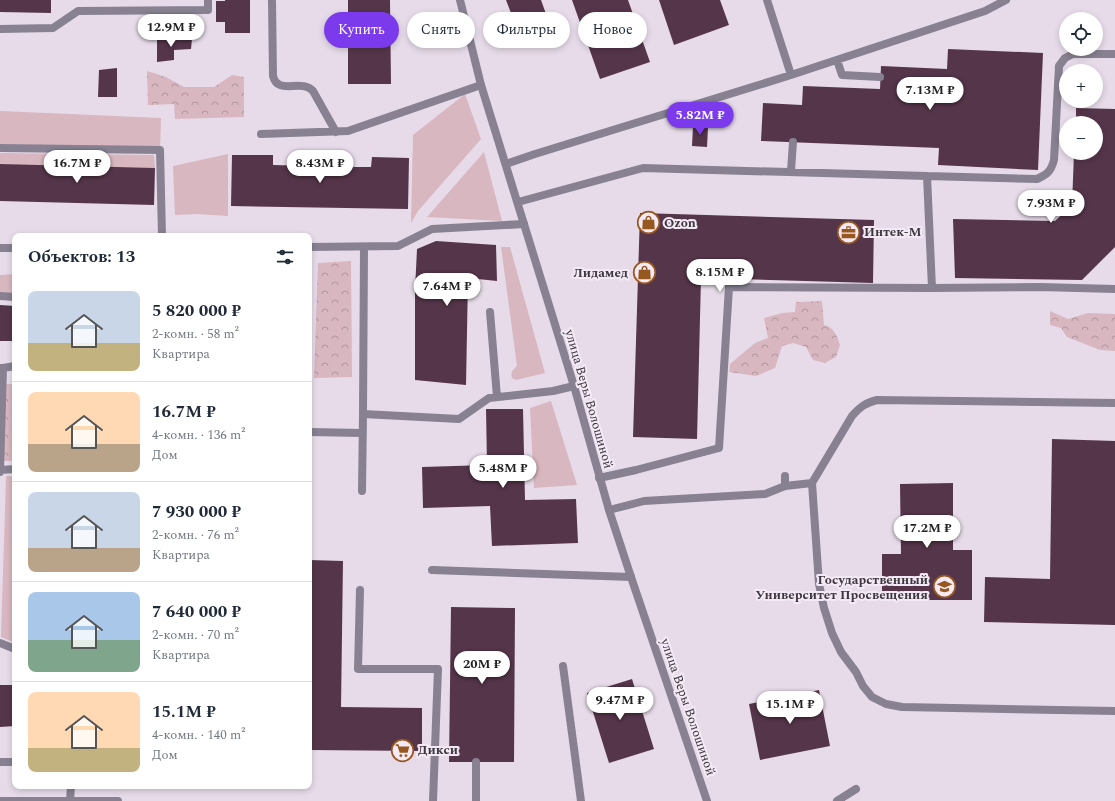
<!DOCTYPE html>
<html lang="ru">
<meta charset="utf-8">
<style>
:root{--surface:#fff;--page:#f2f2f3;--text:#1f2937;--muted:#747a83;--line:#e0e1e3;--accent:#7c3aed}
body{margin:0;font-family:Spectral,serif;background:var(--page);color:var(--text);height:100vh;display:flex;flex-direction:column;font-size:15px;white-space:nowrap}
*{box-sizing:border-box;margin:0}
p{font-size:13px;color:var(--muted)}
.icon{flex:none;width:22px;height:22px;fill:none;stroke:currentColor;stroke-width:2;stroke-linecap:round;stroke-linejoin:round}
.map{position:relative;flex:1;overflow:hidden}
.drawer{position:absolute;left:12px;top:233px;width:300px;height:556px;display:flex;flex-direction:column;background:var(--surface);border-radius:8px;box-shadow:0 2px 6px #0003}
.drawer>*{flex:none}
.hud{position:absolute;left:324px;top:12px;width:380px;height:36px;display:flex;gap:8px}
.tools{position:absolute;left:1059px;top:12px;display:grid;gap:8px}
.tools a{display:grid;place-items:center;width:44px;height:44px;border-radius:50%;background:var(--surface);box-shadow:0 2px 6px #0003;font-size:20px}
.price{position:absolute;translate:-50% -34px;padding:0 9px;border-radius:14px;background:#fff;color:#222;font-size:13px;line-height:26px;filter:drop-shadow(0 1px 2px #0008)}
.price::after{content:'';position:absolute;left:50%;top:24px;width:12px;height:9px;margin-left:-6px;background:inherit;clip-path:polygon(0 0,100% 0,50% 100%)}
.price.on{background:var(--accent);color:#fff}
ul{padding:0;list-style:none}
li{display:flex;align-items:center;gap:12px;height:100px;padding:0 16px}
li+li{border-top:1px solid var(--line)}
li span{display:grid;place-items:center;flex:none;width:112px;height:80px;border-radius:8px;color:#555}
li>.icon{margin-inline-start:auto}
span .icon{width:48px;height:48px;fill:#fffc;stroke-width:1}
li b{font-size:17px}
h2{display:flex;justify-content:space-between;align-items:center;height:48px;padding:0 16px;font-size:17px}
.tag{padding:0 14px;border-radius:18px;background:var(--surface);box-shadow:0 2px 6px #0003;font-size:14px;line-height:36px}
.tag.on{background:var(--accent);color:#fff}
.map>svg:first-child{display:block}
.grass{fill:#d8b7c0}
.forest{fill:url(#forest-crowns)}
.building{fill:#55354a}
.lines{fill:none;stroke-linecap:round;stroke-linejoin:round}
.service{stroke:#878191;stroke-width:8}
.minor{stroke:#878191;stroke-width:8}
.tertiary{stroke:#878191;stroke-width:8}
.labels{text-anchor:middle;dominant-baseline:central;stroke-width:4;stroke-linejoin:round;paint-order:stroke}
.poi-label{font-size:13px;font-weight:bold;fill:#3b373c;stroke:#f4e9f6;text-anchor:start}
.street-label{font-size:13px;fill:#3b373c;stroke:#f4e9f6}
</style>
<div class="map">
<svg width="1115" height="801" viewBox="0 0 1115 801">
<defs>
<pattern id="forest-crowns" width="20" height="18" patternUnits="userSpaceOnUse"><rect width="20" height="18" fill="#d8b7c0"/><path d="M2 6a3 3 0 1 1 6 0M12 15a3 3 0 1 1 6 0" fill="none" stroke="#b0969d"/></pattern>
</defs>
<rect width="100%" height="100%" fill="#e7dbe9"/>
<path class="grass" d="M 465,94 L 481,139 L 418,211 L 411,223 L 413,135 Z
M 0,111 L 161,118 L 160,150 L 0,144 Z
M 484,152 L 502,221 L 427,217 Z
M 0,153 L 154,155 L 155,168 L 0,165 Z
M 228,154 L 228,216 L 197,214 L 175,215 L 173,166 Z
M 501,247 L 510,247 L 545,373 L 516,380 L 512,378 C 510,372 513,370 517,366 Z
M 15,274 L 15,293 L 0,293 L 0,275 Z
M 551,401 L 577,485 L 534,488 L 530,408 Z
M 6,476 L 15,476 L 15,643 L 1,637 Z"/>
<path class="forest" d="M 147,71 L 166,77 L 184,87 L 214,87 L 232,75 L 244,77 L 244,117 L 175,119 L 174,104 L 148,105 Z
M 351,261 L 352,377 L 314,378 L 318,263 Z
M 822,301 L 824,325 C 834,327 837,336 840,345 L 836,357 L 825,363 L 813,360 L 806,347 L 793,343 L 782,346 L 775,368 L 756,376 L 729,372 L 730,364 L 755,343 L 768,338 L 764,318 L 782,313 L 795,312 L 796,302 Z
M 1050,311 L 1068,319 L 1088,313 L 1115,314 L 1115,351 L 1100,350 L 1067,337 L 1061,328 L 1050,325 Z
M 5,384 L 15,384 L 15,461 L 0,461 Z"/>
<path class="building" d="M 0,0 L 51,0 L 51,13 L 0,12 Z
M 225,0 L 250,0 L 250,33 L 225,33 L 225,22 L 216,22 L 216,1 L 225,1 Z
M 348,0 L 390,0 L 391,84 L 348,84 Z
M 506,0 L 541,0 L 554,36 L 524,47 Z
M 572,0 L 628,0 L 650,62 L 600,79 Z
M 659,0 L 720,0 L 729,25 L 674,45 Z
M 192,39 L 191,49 L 174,50 L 174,60 L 157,62 L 157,40 Z
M 948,49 L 1043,53 L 1038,170 L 938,165 L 939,148 L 761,141 L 763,103 L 802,105 L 803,86 L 880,89 L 881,66 L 947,69 Z
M 117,68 L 117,97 L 98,97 L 99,70 Z
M 1076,108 L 1115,109 L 1115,247 L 1082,280 L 955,278 L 953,219 L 1055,221 L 1072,205 L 1074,153 L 1096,153 L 1096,123 L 1076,123 Z
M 693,126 L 708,127 L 707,147 L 692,146 Z
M 232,155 L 273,155 L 273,165 L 353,167 L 371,167 L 372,157 L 409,158 L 408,209 L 231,206 Z
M 0,164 L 155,168 L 154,205 L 0,201 Z
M 640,213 L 874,220 L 873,283 L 701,278 L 697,439 L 633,437 Z
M 436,241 L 496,245 L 497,281 L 468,278 L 466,385 L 415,380 L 415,290 L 417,249 Z
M 0,305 L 15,306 L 15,341 L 0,341 Z
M 486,409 L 523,409 L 525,500 L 576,499 L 578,543 L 492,546 L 490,506 L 423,508 L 422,467 L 487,465 Z
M 1052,439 L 1115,441 L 1115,625 L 984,622 L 985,577 L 1050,579 Z
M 953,483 L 953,550 L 972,550 L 972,600 L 882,600 L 882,554 L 901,554 L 900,484 Z
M 309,560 L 343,561 L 341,707 L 422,708 L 422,751 L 309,750 Z
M 451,607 L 515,608 L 514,762 L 449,762 Z
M 632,679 L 654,749 L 609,763 L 587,693 Z
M 0,685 L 15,685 L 15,726 L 0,727 Z
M 819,690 L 830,746 L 760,760 L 749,704 Z"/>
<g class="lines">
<path class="service" d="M 272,0 L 273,76 C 278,96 301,78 313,91 L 336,132
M 767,0 L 791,75
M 0,29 L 53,28 L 78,11 L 208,10 L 208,0
M 837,60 L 842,75 L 880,77
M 261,134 L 348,131 L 481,85
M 0,148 L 160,150 L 162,236
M 506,164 L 535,154 L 791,75 L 985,11 L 1006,0
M 791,171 L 793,142
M 927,176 L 1037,179 C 1048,174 1051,171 1054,160 L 1059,66 L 1065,58 L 1073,54 L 1115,54
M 518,202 L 643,168 L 927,176 L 932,288 L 729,287 L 719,448 L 636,470 L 599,478
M 364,247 L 363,414 L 459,419 L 489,398 L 553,391 L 574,386
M 0,248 L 15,248
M 932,288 L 1040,287 L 1115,289
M 0,296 L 15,297
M 490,312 L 497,397
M 0,368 L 3,368 L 0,472
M 3,368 L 15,366
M 1115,403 L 877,400 C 865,403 860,407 852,416 L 812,483 L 819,584 L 824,608 L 832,633 L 841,652 L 856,672 L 863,686 L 872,697 L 886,704 L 902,707 L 1115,711
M 309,432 L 362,433
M 0,470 L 15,469
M 785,486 L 812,483
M 362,491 L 363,414
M 609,510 L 644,501 L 765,494 L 785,486 L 785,476
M 432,570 L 631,577
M 360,590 L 358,669 L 438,669 L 433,801
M 0,643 L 15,649
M 563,666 L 581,801
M 0,762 L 15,762
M 70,801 L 71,786
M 476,801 L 476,762
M 837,801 L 856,789"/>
<path class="minor" d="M 309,247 L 398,246 L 432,229 L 524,224"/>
<path class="tertiary" d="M 460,0 L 481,85 L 574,386 L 609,510 L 631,577 L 707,801
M 0,801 L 118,801"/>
</g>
<defs>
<symbol id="shop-ring" viewBox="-11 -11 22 22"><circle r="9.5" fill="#f4e9f6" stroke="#975820" stroke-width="1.5"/><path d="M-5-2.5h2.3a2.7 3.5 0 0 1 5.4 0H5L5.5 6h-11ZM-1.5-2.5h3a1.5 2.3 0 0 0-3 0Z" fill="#975820"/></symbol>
<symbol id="office-ring" viewBox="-11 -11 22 22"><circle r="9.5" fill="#f4e9f6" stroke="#975820" stroke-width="1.5"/><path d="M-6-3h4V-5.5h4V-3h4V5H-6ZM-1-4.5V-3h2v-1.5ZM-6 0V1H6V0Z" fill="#975820"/></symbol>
<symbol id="university-ring" viewBox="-11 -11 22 22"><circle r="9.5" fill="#f4e9f6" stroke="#975820" stroke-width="1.5"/><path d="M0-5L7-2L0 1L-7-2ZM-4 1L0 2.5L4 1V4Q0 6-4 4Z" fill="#975820"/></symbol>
<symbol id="supermarket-ring" viewBox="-11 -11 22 22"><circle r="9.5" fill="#f4e9f6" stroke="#975820" stroke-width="1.5"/><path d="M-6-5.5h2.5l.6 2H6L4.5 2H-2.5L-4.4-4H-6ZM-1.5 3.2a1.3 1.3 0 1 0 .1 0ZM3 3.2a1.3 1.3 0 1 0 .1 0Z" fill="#975820"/></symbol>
</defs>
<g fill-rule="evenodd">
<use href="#shop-ring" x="636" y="210" width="25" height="25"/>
<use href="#office-ring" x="836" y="220" width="25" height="25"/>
<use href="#shop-ring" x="632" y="260" width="25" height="25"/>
<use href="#university-ring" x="932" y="574" width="25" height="25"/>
<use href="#supermarket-ring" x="390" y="738" width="25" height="25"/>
</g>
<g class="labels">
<g class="poi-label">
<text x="664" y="223">Ozon</text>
<text x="864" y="232">Интек-М</text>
<text x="628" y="273" text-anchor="end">Лидамед</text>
<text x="928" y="580" text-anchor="end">Государственный<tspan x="928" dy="15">Университет Просвещения</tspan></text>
<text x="418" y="750">Дикси</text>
</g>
<g class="street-label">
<text transform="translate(589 399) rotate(74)">улица Веры Волошиной</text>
<text transform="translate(688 707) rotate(71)">улица Веры Волошиной</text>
</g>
</g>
</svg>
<div class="tools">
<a><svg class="icon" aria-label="locate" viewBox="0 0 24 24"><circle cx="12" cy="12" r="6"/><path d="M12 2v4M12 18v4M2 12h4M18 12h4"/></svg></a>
<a>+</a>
<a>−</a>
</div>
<b class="price" style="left:171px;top:48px">12.9M ₽</b>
<b class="price" style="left:930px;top:111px">7.13M ₽</b>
<b class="price on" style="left:700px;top:136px">5.82M ₽</b>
<b class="price" style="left:77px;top:184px">16.7M ₽</b>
<b class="price" style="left:320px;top:184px">8.43M ₽</b>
<b class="price" style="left:1051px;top:224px">7.93M ₽</b>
<b class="price" style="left:720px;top:293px">8.15M ₽</b>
<b class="price" style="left:447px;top:307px">7.64M ₽</b>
<b class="price" style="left:503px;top:489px">5.48M ₽</b>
<b class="price" style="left:927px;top:549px">17.2M ₽</b>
<b class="price" style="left:482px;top:685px">20M ₽</b>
<b class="price" style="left:620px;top:721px">9.47M ₽</b>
<b class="price" style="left:790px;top:725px">15.1M ₽</b>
<div class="hud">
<a class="tag on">Купить</a>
<a class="tag">Снять</a>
<a class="tag">Фильтры</a>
<a class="tag">Новое</a>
</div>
<section class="drawer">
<h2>Объектов: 13<svg class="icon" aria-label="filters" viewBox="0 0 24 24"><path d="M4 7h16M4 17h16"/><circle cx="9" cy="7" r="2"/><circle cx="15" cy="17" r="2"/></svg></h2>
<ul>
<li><span style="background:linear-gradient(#c9d6e8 65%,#c2b280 0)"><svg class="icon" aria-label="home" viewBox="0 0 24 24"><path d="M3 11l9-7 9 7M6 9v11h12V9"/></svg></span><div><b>5 820 000 ₽</b><p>2-комн. · 58 m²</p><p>Квартира</p></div></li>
<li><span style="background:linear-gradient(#ffd9b3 65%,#b9a48a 0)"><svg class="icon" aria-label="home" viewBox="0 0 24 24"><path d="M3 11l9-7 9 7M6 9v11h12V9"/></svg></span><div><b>16.7M ₽</b><p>4-комн. · 136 m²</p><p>Дом</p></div></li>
<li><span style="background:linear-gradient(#c9d6e8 70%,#b9a48a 0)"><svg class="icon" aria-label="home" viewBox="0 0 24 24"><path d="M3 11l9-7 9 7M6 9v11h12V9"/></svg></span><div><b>7 930 000 ₽</b><p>2-комн. · 76 m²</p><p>Квартира</p></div></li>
<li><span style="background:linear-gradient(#a9c7e8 60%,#7fa58c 0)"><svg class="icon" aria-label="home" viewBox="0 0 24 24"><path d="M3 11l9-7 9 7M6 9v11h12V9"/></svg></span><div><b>7 640 000 ₽</b><p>2-комн. · 70 m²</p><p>Квартира</p></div></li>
<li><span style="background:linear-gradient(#ffd9b3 70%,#c2b280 0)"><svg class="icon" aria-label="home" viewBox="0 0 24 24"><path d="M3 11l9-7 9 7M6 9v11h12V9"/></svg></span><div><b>15.1M ₽</b><p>4-комн. · 140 m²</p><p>Дом</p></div></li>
</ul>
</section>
</div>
